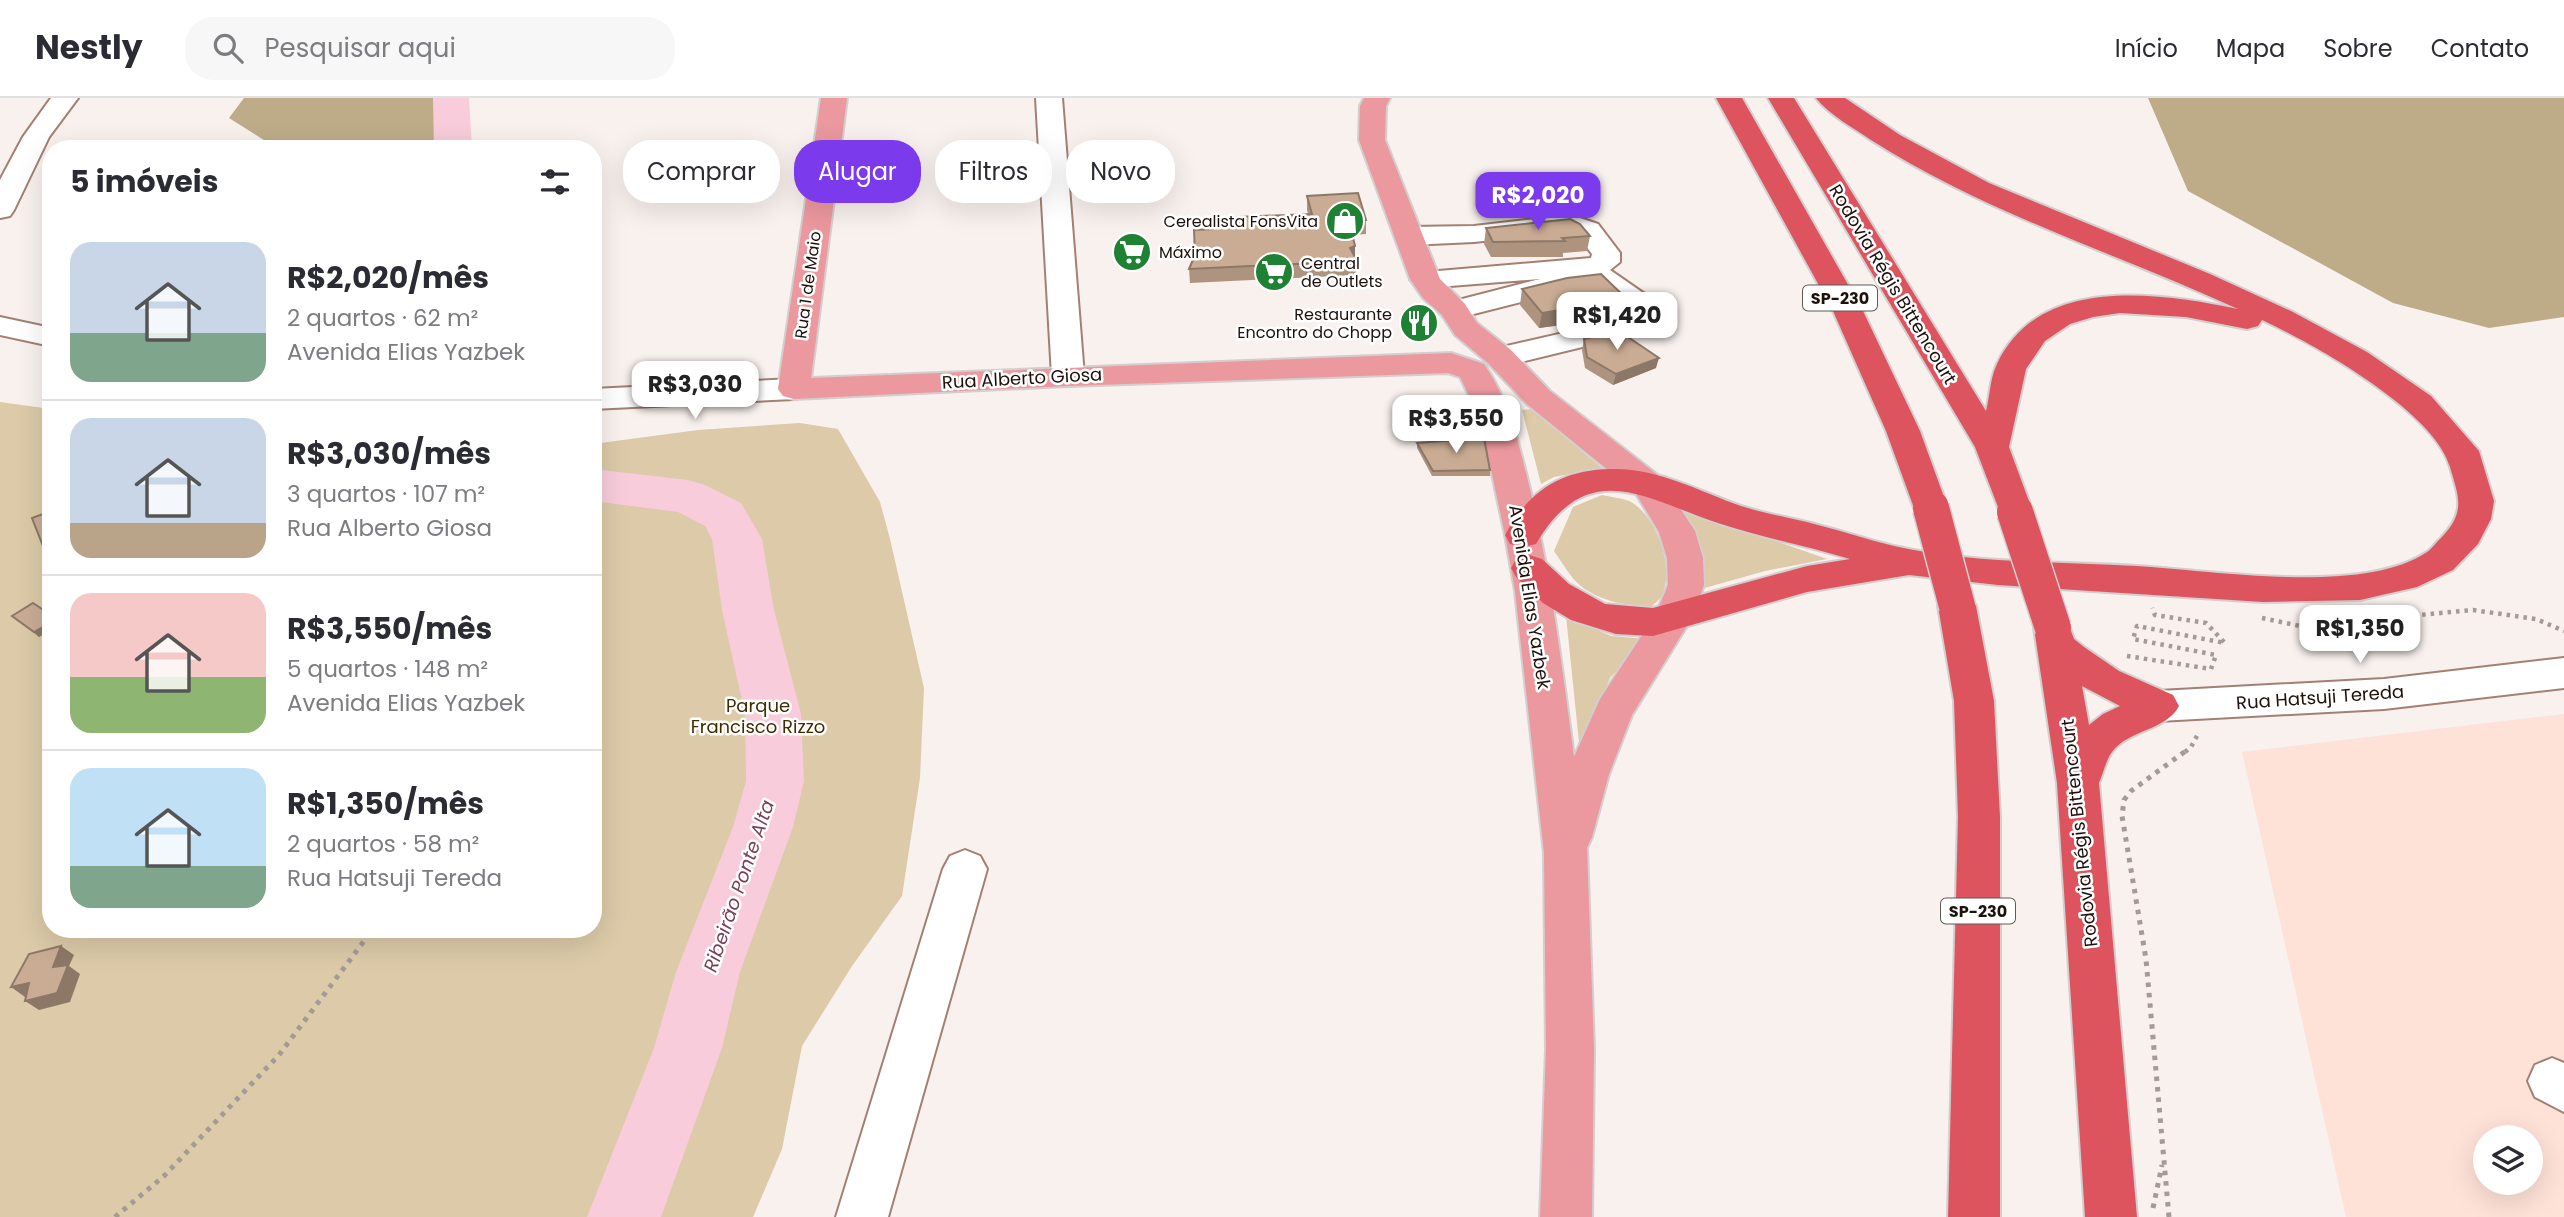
<!DOCTYPE html>
<html lang="pt">
<meta charset="utf-8">
<style>
:root{--surface:#fff;--page:#f7f7f7;--text:#2b2b33;--muted:#7c7c81;--line:#e1e1e2;--accent:#7c3aed}
body{margin:0;font-family:Poppins,sans-serif;background:var(--page);color:var(--text);height:100vh;display:flex;flex-direction:column;font-size:26px;white-space:nowrap}
*{box-sizing:border-box;margin:0}
p{font-size:23px;color:var(--muted)}
.icon{flex:none;width:38px;height:38px;fill:none;stroke:currentColor;stroke-width:2;stroke-linecap:round;stroke-linejoin:round}
.map{position:relative;flex:1;overflow:hidden}
.sheet{position:absolute;left:42px;top:42px;width:560px;height:798px;display:flex;flex-direction:column;background:var(--surface);border-radius:28px;box-shadow:0 7px 28px #0002}
.sheet>*{flex:none}
.banner{position:absolute;left:623px;top:42px;width:665px;height:63px;display:flex;gap:14px}
.buttons{position:absolute;left:2473px;top:1027px;display:grid;gap:14px}
.buttons a{display:grid;place-items:center;width:70px;height:70px;border-radius:50%;background:var(--surface);box-shadow:0 7px 28px #0002;font-size:35px}
.price{position:absolute;translate:-50% -60px;padding:0 16px;border-radius:14px;background:#fff;color:#222;font-size:23px;line-height:46px;filter:drop-shadow(0 2px 4px #0008)}
.price::after{content:'';position:absolute;left:50%;top:42px;width:21px;height:16px;margin-left:-10px;background:inherit;clip-path:polygon(0 0,100% 0,50% 100%)}
.price.current{background:var(--accent);color:#fff}
ul{padding:0;list-style:none}
li{display:flex;align-items:center;gap:21px;height:175px;padding:0 28px}
li+li{border-top:2px solid var(--line)}
li span{display:grid;place-items:center;flex:none;width:196px;height:140px;border-radius:21px;color:#555}
li>.icon{margin-inline-start:auto}
span .icon{width:84px;height:84px;fill:#fffc;stroke-width:1}
li b{font-size:30px}
h2{display:flex;justify-content:space-between;align-items:center;height:84px;padding:0 28px;font-size:30px}
.tag{padding:0 24px;border-radius:28px;background:var(--surface);box-shadow:0 7px 28px #0002;font-size:24px;line-height:63px}
.tag.current{background:var(--accent);color:#fff}
header{display:flex;align-items:center;gap:42px;box-sizing:border-box;height:98px;padding:0 35px;background:var(--surface);border-bottom:2px solid var(--line)}
header strong{font-size:33px}
nav{display:flex;gap:38px;margin-inline-start:auto;font-size:24px}
.search{width:490px;height:63px;background:var(--page);display:flex;align-items:center;gap:18px;box-sizing:border-box;padding:0 24px;border-radius:28px;color:var(--muted);font-size:26px}
.map>svg:first-child{display:block}
.built{fill:#fee1d7;fill-rule:evenodd}
.green{fill:#dccaa8}
.forest{fill:#beac89}
.lines{fill:none;stroke-linecap:round;stroke-linejoin:round}
.river{fill:#f8ccda;fill-rule:evenodd}
.minor-casing{stroke:#a38073;stroke-width:4}
.major-casing{stroke:#d2cfce;stroke-width:4}
.highway-casing{stroke:#d2cfce;stroke-width:4}
.path-far1{stroke:#a49a96;stroke-width:4.5;stroke-dasharray:3.5 5;stroke-linecap:butt}
.path{stroke:#a49a96;stroke-width:5;stroke-dasharray:4.5 6;stroke-linecap:butt}
.minor{fill:#fff;fill-rule:evenodd}
.major{fill:#eb989e;fill-rule:evenodd}
.highway{fill:#de545e;fill-rule:evenodd}
.highway-bridge-casing{stroke:#d2cfce;stroke-width:39;stroke-linecap:butt}
.highway-bridge{stroke:#de545e;stroke-width:36}
.wall{fill:#ae947f}
.shaded-wall{fill:#8d7868}
.building{fill:#caac94;stroke:#8d7868;stroke-width:2}
.labels{text-anchor:middle;dominant-baseline:central;stroke-width:5;stroke-linejoin:round;paint-order:stroke}
.far-poi-label{font-size:16px;fill:#1e110c;stroke:#fff;text-anchor:end}
.far-street-label{font-size:16px;fill:#1e110c;stroke:#fff}
.shield{fill:#fff;stroke:#625855;stroke-width:2}
.shield-label{font-size:16px;font-weight:bold;fill:#1e110c}
.street-label{font-size:18px;fill:#1e110c;stroke:#fff}
.park-label{font-size:18px;fill:#402c00;stroke:#fff}
.water-label{font-size:19px;font-style:italic;fill:#794155;stroke:#fff}
</style>
<header>
<strong>Nestly</strong>
<div class="search"><svg class="icon" aria-label="search" viewBox="0 0 24 24"><circle cx="10" cy="10" r="6"/><path d="M15 15l6 6"/></svg>Pesquisar aqui</div>
<nav><a>Início</a><a>Mapa</a><a>Sobre</a><a>Contato</a></nav>
</header>
<div class="map">
<svg width="2564" height="1119" viewBox="0 0 2564 1119">
<rect width="100%" height="100%" fill="#f9f1ee"/>
<path class="built" d="M 2564,616 L 2564,1119 L 2346,1119 L 2242,654 ZM 2485,1040 L 2530,1040 L 2530,1085 L 2485,1085 Z"/>
<path class="green" d="M 0,304 L 51,311 L 51,831 L 593,831 L 593,346 L 698,332 L 800,325 L 838,331 L 880,404 L 890,441 L 924,590 L 920,680 L 902,798 L 852,868 L 802,948 L 782,1051 L 753,1119 L 0,1119 Z
M 1531,311 L 1602,370 L 1554,379 L 1541,386 L 1522,312 Z
M 1602,397 C 1610,399 1621,400 1629,403 C 1656,416 1674,467 1663,495 C 1662,500 1656,504 1652,508 C 1628,508 1602,504 1582,489 C 1571,481 1562,464 1554,453 L 1573,409 Z
M 1679,409 L 1827,461 L 1765,473 L 1701,491 Z
M 1566,518 L 1611,538 L 1647,541 L 1610,580 L 1580,654 Z"/>
<path class="forest" d="M 244,0 L 436,0 L 434,51 L 278,51 L 229,20 Z
M 2148,0 L 2564,0 L 2564,219 L 2489,230 L 2393,205 L 2188,93 Z"/>
<g class="lines">
<path class="river" d="M 433,0 L 469,0 L 472,51 L 434,51 Z
M 593,371 L 688,382 L 705,387 L 741,405 L 762,441 L 774,512 L 801,616 L 804,683 L 793,729 L 740,874 L 722,950 L 661,1119 L 587,1119 L 654,950 L 676,874 L 733,729 L 746,683 L 745,616 L 722,512 L 712,441 L 705,428 L 678,414 L 593,403 Z"/>
<defs>
<path id="minor" d="M 51,0 L 78,0 L 49,39 L 14,112 L 10,118 L 0,120 L 0,82 L 23,39 Z
M 1036,0 L 1062,0 L 1084,278 L 1079,285 L 1068,288 L 1057,285 L 1052,278 Z
M 1571,117 L 1598,126 L 1620,155 L 1620,164 L 1610,172 L 1662,208 L 1668,223 L 1664,229 L 1500,269 L 1489,266 L 1484,259 L 1489,252 L 1637,218 L 1599,189 L 1564,193 L 1454,221 L 1443,218 L 1439,212 L 1443,206 L 1540,181 L 1425,190 L 1415,187 L 1410,181 L 1415,175 L 1591,160 L 1592,156 L 1578,138 L 1568,134 L 1474,144 L 1409,147 L 1399,144 L 1395,138 L 1399,132 L 1409,129 L 1474,128 Z
M 0,219 L 51,230 L 51,248 L 0,237 Z
M 794,281 L 805,284 L 810,291 L 805,298 L 794,301 L 593,311 L 593,291 Z
M 2564,560 L 2564,590 L 2384,611 L 2159,623 L 2145,619 L 2139,608 L 2145,597 L 2159,593 L 2384,581 Z
M 965,752 L 980,758 L 987,771 L 888,1119 L 836,1119 L 943,771 L 950,758 Z
M 2552,960 L 2564,965 L 2564,1014 L 2535,999 L 2528,983 L 2535,967 Z"/>
<path id="major" d="M 821,0 L 847,0 L 811,280 L 1451,255 L 1484,266 C 1510,304 1519,347 1530,391 C 1551,479 1562,569 1574,659 L 1600,601 L 1656,516 L 1668,487 L 1667,460 L 1659,434 L 1635,394 L 1528,307 L 1489,266 L 1455,237 L 1442,217 L 1423,200 L 1410,181 L 1359,42 L 1360,8 L 1364,0 L 1390,0 L 1386,8 L 1385,42 L 1440,181 L 1465,206 L 1477,225 L 1511,252 L 1550,293 L 1659,378 L 1695,433 L 1703,460 L 1704,487 L 1693,518 L 1632,617 L 1609,676 L 1592,739 L 1587,750 L 1594,951 L 1592,1119 L 1540,1119 L 1546,951 L 1544,755 L 1515,493 L 1505,437 L 1480,320 L 1460,279 L 1448,275 L 1068,288 L 794,301 L 783,298 L 778,291 Z"/>
<path id="highway" d="M 1716,0 L 1742,0 L 1863,213 L 1920,333 L 1948,410 L 1943,418 L 1931,422 L 1919,418 L 1914,410 L 1886,333 L 1833,213 Z
M 1768,0 L 1794,0 L 1986,313 C 1990,298 1990,280 1997,266 C 2039,176 2160,195 2238,211 C 2116,155 1985,115 1871,42 C 1854,30 1829,17 1816,0 L 1845,0 L 1900,37 L 1989,85 L 2210,176 L 2291,213 L 2367,254 L 2431,298 L 2479,353 L 2494,403 L 2491,421 L 2478,446 L 2453,472 L 2417,489 L 2360,502 L 2263,504 L 1998,487 L 1909,477 L 1807,494 L 1653,538 L 1616,536 L 1571,522 L 1543,505 L 1516,479 L 1511,470 L 1516,461 L 1529,457 L 1542,461 L 1569,486 L 1605,506 L 1653,510 L 1807,468 L 1850,461 C 1808,448 1764,440 1721,426 C 1646,402 1589,356 1536,446 L 1523,449 L 1510,446 L 1505,437 C 1528,394 1560,372 1610,371 C 1656,369 1699,393 1741,408 C 1766,416 1792,420 1818,427 C 1843,433 1868,442 1894,448 C 1972,466 2055,463 2136,468 C 2212,472 2362,498 2427,454 C 2432,451 2436,444 2441,440 C 2466,414 2459,400 2450,369 C 2434,313 2314,246 2262,222 L 2258,228 L 2247,231 L 2186,219 L 2120,215 L 2093,219 L 2070,226 L 2045,243 L 2026,271 L 2009,349 L 2033,414 L 2027,422 L 2015,426 L 2003,422 L 1975,349 Z
M 1957,494 L 1970,498 L 1976,508 L 1994,603 L 2000,719 L 2000,1119 L 1948,1119 L 1958,719 L 1954,603 L 1938,508 L 1944,498 Z
M 2053,516 L 2066,520 L 2074,541 L 2084,549 L 2119,573 L 2173,597 L 2179,608 C 2166,633 2129,631 2112,654 C 2106,662 2103,676 2099,685 L 2137,1119 L 2085,1119 L 2057,685 L 2034,530 L 2040,520 ZM 2082,588 L 2120,608 L 2103,616 L 2089,627 Z"/>
</defs>
<use href="#minor" class="minor-casing"/>
<use href="#major" class="major-casing"/>
<use href="#highway" class="highway-casing"/>
<path class="path-far1" d="M 2262,520 L 2300,528 L 2473,512 L 2536,521 L 2564,533
M 2127,558 L 2211,571 L 2216,557 L 2133,541 L 2137,528 L 2225,545 L 2206,525 L 2155,517 L 2152,510
M 2185,654 L 2191,649 L 2198,636"/>
<path class="path" d="M 2153,1110 L 2162,1067
M 115,1119 L 164,1078 L 279,957 L 373,831
M 2169,1119 L 2146,861 L 2122,718 L 2124,702 L 2131,693 L 2187,652"/>
<use href="#minor" class="minor"/>
<use href="#major" class="major"/>
<use href="#highway" class="highway"/>
<defs>
<path id="highway-bridge" d="M 1931,410 L 1957,508
M 2015,414 L 2053,530"/>
</defs>
<use href="#highway-bridge" class="highway-bridge-casing"/>
<use href="#highway-bridge" class="highway-bridge"/>
</g>
<path class="wall" d="M 1307,98 L 1366,122 L 1366,136 L 1352,137 L 1355,160 L 1357,163 L 1356,177 L 1190,185 L 1189,171 L 1308,116 L 1307,112 Z
M 1486,130 L 1590,138 L 1587,153 L 1563,155 L 1563,159 L 1491,159 L 1484,146 Z
M 1522,191 L 1628,202 L 1625,217 L 1592,222 L 1591,226 L 1577,229 L 1576,225 L 1539,230 L 1520,207 Z
M 1584,241 L 1656,270 L 1613,287 L 1585,270 L 1582,252 Z
M 1417,345 L 1490,372 L 1490,378 L 1432,378 L 1417,350 Z
M 51,517 L 51,532 L 39,539 L 12,518 Z"/>
<path class="shaded-wall" d="M 1355,148 L 1355,162 L 1349,164 L 1350,150 Z
M 1628,202 L 1625,217 L 1592,222 L 1591,226 L 1577,229 L 1580,213 L 1590,207 Z
M 1579,209 L 1576,225 L 1539,230 L 1542,215 Z
M 1659,260 L 1656,270 L 1613,287 L 1616,276 Z
M 51,445 L 51,456 L 43,448 Z
M 51,524 L 51,532 L 39,539 L 34,534 Z
M 61,848 L 74,857 L 69,868 L 80,876 L 70,904 L 39,912 L 25,903 L 53,869 Z
M 29,885 L 42,894 L 25,899 L 11,889 Z"/>
<path class="building" d="M 1358,95 L 1366,122 L 1349,123 L 1355,148 L 1350,150 L 1357,163 L 1189,171 L 1195,157 L 1194,132 L 1213,131 L 1213,120 L 1312,116 L 1307,98 Z
M 1570,121 L 1580,126 L 1590,138 L 1562,140 L 1565,143 L 1493,144 L 1486,130 Z
M 1601,176 L 1628,202 L 1590,207 L 1594,210 L 1580,213 L 1579,209 L 1542,215 L 1522,191 L 1567,180 Z
M 1619,233 L 1659,260 L 1616,276 L 1587,259 L 1584,241 Z
M 1484,340 L 1490,372 L 1433,373 L 1417,345 Z
M 51,413 L 51,445 L 43,448 L 32,420 Z
M 33,505 L 51,517 L 51,524 L 34,534 L 12,518 Z
M 61,848 L 53,869 L 68,867 L 57,895 L 25,903 L 29,885 L 11,889 L 29,856 Z"/>
<defs>
<symbol id="shop-disc" viewBox="-11 -11 22 22"><circle r="9.5" fill="#1f8133" stroke="#fff"/><path d="M-5-2.5h2.3a2.7 3.5 0 0 1 5.4 0H5L5.5 6h-11ZM-1.5-2.5h3a1.5 2.3 0 0 0-3 0Z" fill="#fff"/></symbol>
<symbol id="supermarket-disc" viewBox="-11 -11 22 22"><circle r="9.5" fill="#1f8133" stroke="#fff"/><path d="M-6-5.5h2.5l.6 2H6L4.5 2H-2.5L-4.4-4H-6ZM-1.5 3.2a1.3 1.3 0 1 0 .1 0ZM3 3.2a1.3 1.3 0 1 0 .1 0Z" fill="#fff"/></symbol>
<symbol id="restaurant-disc" viewBox="-11 -11 22 22"><circle r="9.5" fill="#1f8133" stroke="#fff"/><path d="M-5-6h1v4h1v-4h1v4h1v-4h1v5L-1.5 .5V6h-2V.5L-5-1ZM5-6V6H3V1.5H1.5Q1.5-4 5-6Z" fill="#fff"/></symbol>
</defs>
<g fill-rule="evenodd">
<use href="#shop-disc" x="1323" y="101" width="44" height="44"/>
<use href="#supermarket-disc" x="1110" y="132" width="44" height="44"/>
<use href="#supermarket-disc" x="1252" y="152" width="44" height="44"/>
<use href="#restaurant-disc" x="1397" y="203" width="44" height="44"/>
</g>
<g class="labels">
<g class="far-poi-label">
<text x="1318" y="123">Cerealista FonsVita</text>
<text x="1159" y="154" text-anchor="start">Máximo</text>
<text x="1301" y="165" text-anchor="start">Central<tspan x="1301" dy="18">de Outlets</tspan></text>
<text x="1392" y="216">Restaurante<tspan x="1392" dy="18">Encontro do Chopp</tspan></text>
</g>
<g class="far-street-label">
<text transform="translate(808 187) rotate(-82)">Rua 1 de Maio</text>
</g>
<g class="shield">
<rect x="1803" y="187.5" width="74" height="25" rx="5"/>
<rect x="1941" y="800.5" width="74" height="25" rx="5"/>
</g>
<g class="shield-label">
<text x="1840" y="200">SP-230</text>
<text x="1978" y="813">SP-230</text>
</g>
<g class="street-label">
<text transform="translate(1893 186) rotate(59)">Rodovia Régis Bittencourt</text>
<text transform="translate(1022 280) rotate(-3)">Rua Alberto Giosa</text>
<text transform="translate(1530 499) rotate(81)">Avenida Elias Yazbek</text>
<text transform="translate(2320 599) rotate(-4)">Rua Hatsuji Tereda</text>
<text transform="translate(2079 735) rotate(-96)">Rodovia Régis Bittencourt</text>
</g>
<g class="park-label">
<text x="758" y="607">Parque<tspan x="758" dy="21">Francisco Rizzo</tspan></text>
</g>
<g class="water-label">
<text transform="translate(739 788) rotate(-71)">Ribeirão Ponte Alta</text>
</g>
</g>
</svg>
<div class="buttons">
<a><svg class="icon" aria-label="layers" viewBox="0 0 24 24"><path d="M12 4l9 5-9 5-9-5zM3 14l9 5 9-5"/></svg></a>
</div>
<b class="price current" style="left:1538px;top:134px">R$2,020</b>
<b class="price" style="left:1617px;top:254px">R$1,420</b>
<b class="price" style="left:695px;top:323px">R$3,030</b>
<b class="price" style="left:1456px;top:357px">R$3,550</b>
<b class="price" style="left:2360px;top:567px">R$1,350</b>
<div class="banner">
<a class="tag">Comprar</a>
<a class="tag current">Alugar</a>
<a class="tag">Filtros</a>
<a class="tag">Novo</a>
</div>
<section class="sheet">
<h2>5 imóveis<svg class="icon" aria-label="filters" viewBox="0 0 24 24"><path d="M4 7h16M4 17h16"/><circle cx="9" cy="7" r="2"/><circle cx="15" cy="17" r="2"/></svg></h2>
<ul>
<li><span style="background:linear-gradient(#c9d6e8 65%,#7fa58c 0)"><svg class="icon" aria-label="home" viewBox="0 0 24 24"><path d="M3 11l9-7 9 7M6 9v11h12V9"/></svg></span><div><b>R$2,020/mês</b><p>2 quartos · 62 m²</p><p>Avenida Elias Yazbek</p></div></li>
<li><span style="background:linear-gradient(#c9d6e8 75%,#b9a48a 0)"><svg class="icon" aria-label="home" viewBox="0 0 24 24"><path d="M3 11l9-7 9 7M6 9v11h12V9"/></svg></span><div><b>R$3,030/mês</b><p>3 quartos · 107 m²</p><p>Rua Alberto Giosa</p></div></li>
<li><span style="background:linear-gradient(#f6c9c9 60%,#8fb573 0)"><svg class="icon" aria-label="home" viewBox="0 0 24 24"><path d="M3 11l9-7 9 7M6 9v11h12V9"/></svg></span><div><b>R$3,550/mês</b><p>5 quartos · 148 m²</p><p>Avenida Elias Yazbek</p></div></li>
<li><span style="background:linear-gradient(#bfe0f5 70%,#7fa58c 0)"><svg class="icon" aria-label="home" viewBox="0 0 24 24"><path d="M3 11l9-7 9 7M6 9v11h12V9"/></svg></span><div><b>R$1,350/mês</b><p>2 quartos · 58 m²</p><p>Rua Hatsuji Tereda</p></div></li>
</ul>
</section>
</div>
